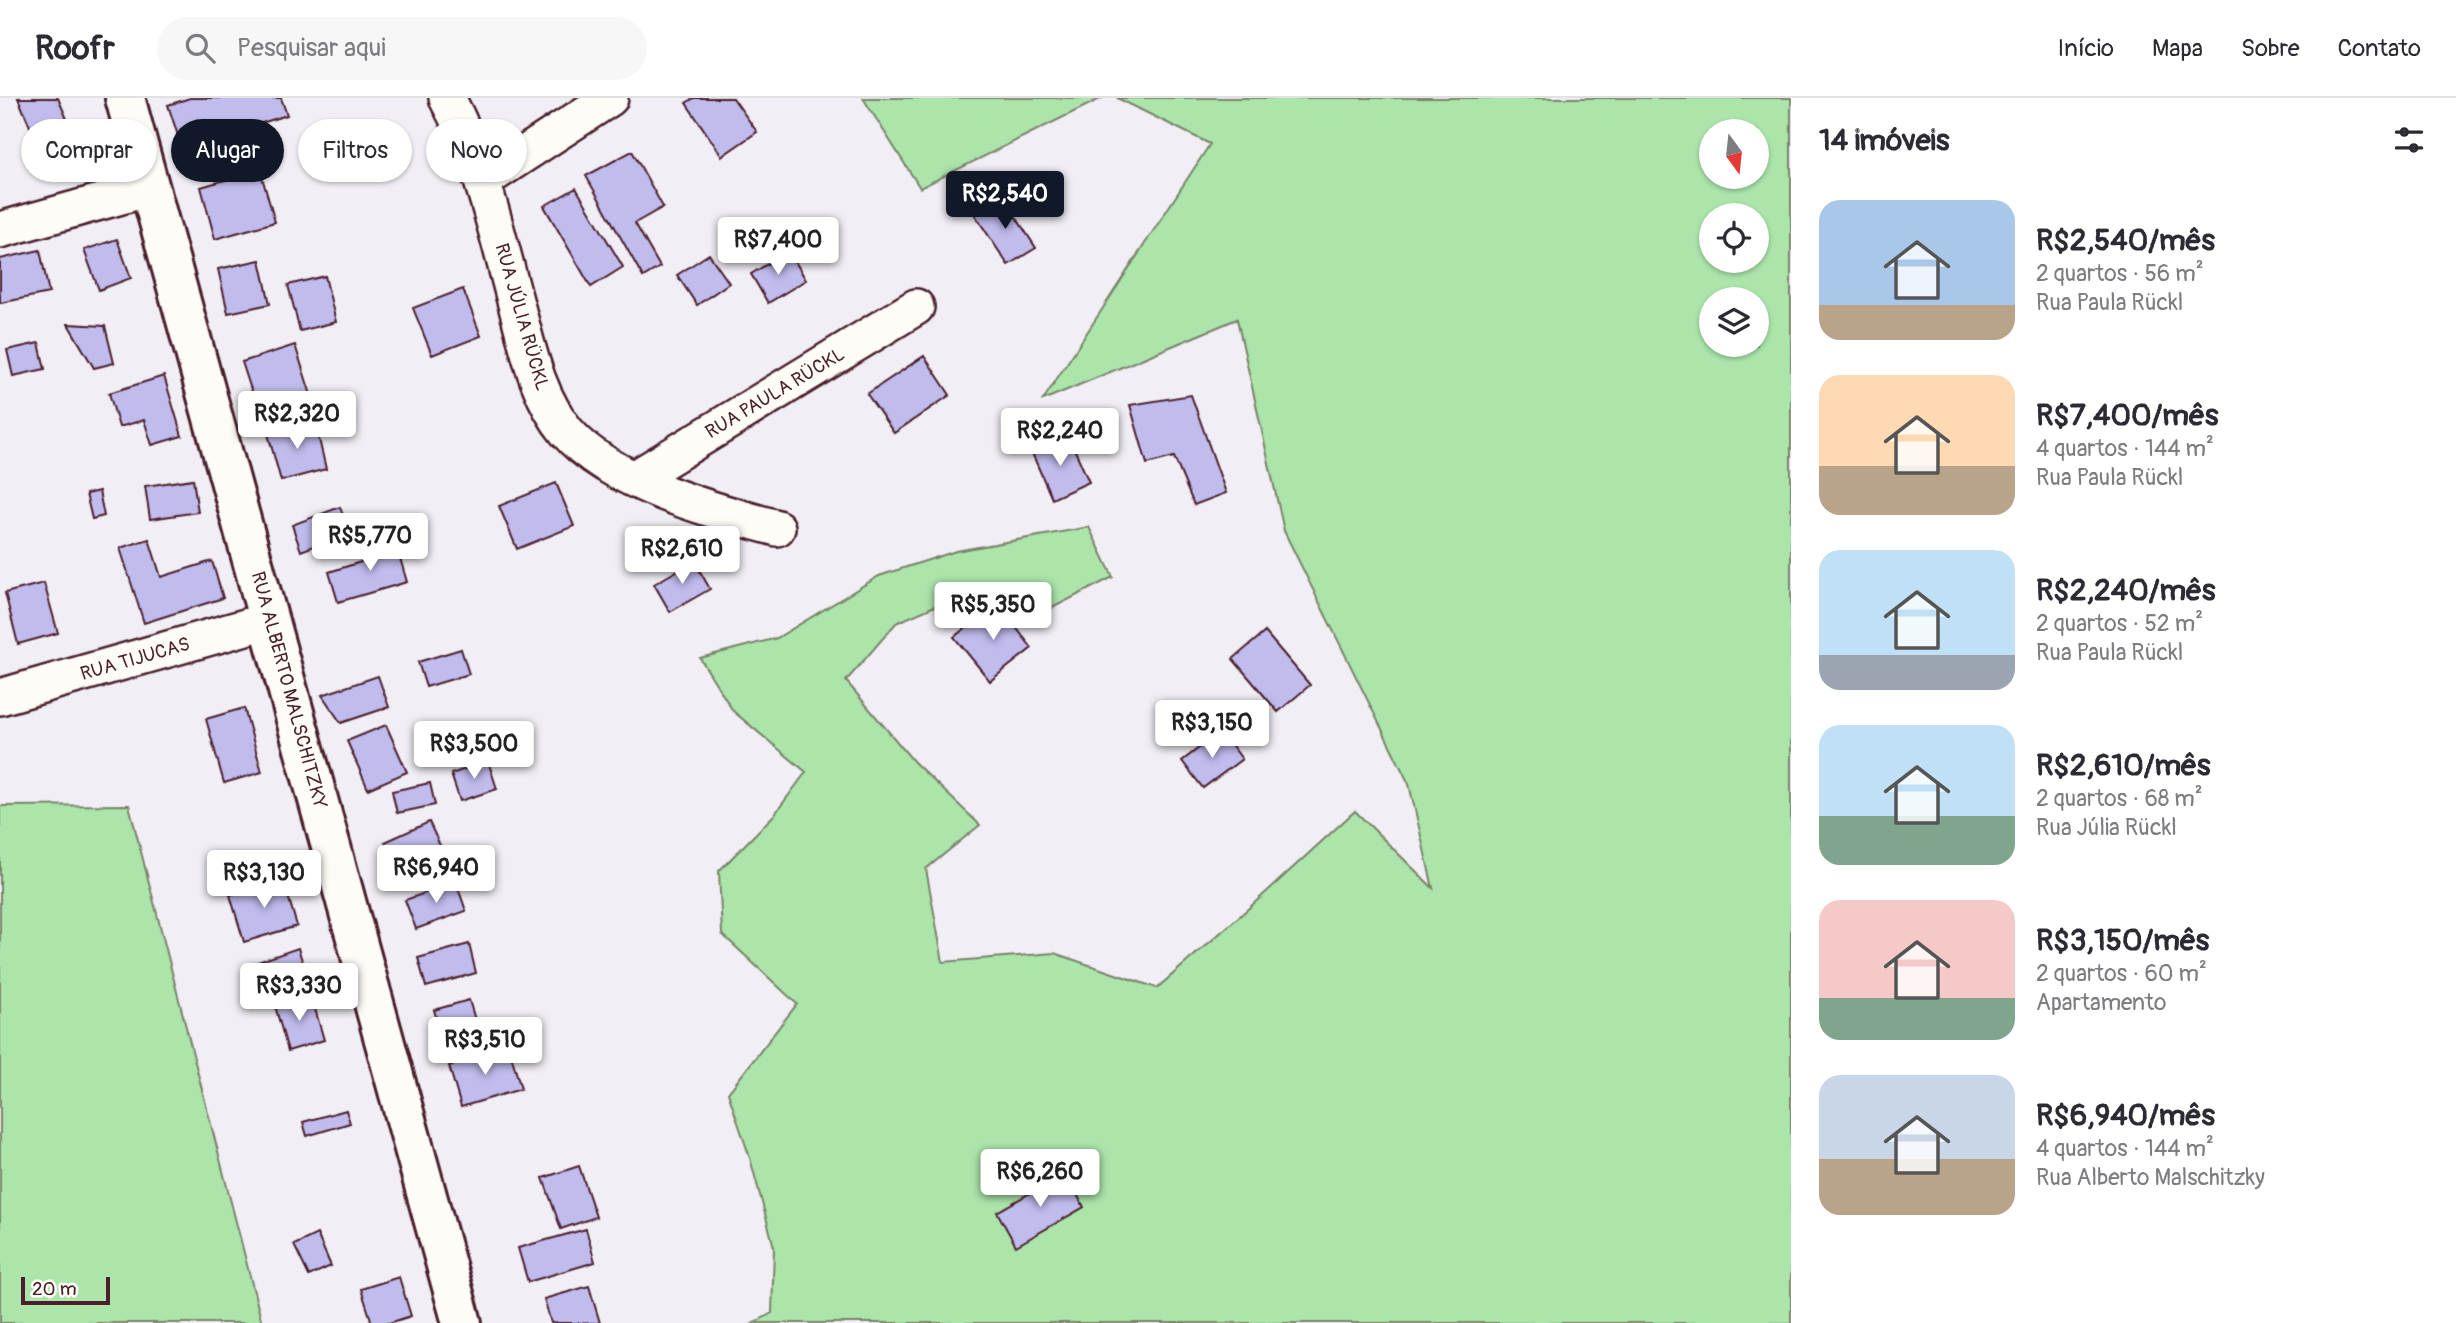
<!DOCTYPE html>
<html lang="pt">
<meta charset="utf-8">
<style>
:root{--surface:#fff;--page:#f7f7f7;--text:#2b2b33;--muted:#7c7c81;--line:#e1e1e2;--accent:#111827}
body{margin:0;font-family:Pangolin,sans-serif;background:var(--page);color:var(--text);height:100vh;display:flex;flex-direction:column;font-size:26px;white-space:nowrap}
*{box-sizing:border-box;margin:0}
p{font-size:23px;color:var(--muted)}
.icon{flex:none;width:38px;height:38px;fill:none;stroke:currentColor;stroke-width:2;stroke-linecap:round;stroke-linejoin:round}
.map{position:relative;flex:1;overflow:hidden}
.side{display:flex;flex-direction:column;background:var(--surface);width:665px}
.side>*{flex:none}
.top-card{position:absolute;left:21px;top:21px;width:665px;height:63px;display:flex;gap:14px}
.needle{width:46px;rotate:165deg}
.fabs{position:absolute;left:1699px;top:21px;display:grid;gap:14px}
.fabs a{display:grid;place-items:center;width:70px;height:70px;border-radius:50%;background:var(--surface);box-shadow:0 2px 5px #0004;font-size:35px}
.scale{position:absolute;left:21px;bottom:18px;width:89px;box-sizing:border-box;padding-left:7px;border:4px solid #4a1f2b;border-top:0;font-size:19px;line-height:24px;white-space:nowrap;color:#4a1f2b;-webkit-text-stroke:5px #fdfcf7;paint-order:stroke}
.price{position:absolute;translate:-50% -60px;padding:0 16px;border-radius:7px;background:#fff;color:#222;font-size:23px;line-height:46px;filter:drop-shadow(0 2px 4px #0008)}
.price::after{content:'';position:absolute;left:50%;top:42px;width:21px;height:16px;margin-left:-10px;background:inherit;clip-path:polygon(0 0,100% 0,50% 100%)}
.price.current{background:var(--accent);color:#fff}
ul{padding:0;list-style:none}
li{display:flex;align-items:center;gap:21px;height:175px;padding:0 28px}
li span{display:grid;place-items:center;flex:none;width:196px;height:140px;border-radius:21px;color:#555}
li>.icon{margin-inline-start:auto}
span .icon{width:84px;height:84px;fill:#fffc;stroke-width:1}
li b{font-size:30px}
h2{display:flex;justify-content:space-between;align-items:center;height:84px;padding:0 28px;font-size:30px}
.tag{padding:0 24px;border-radius:32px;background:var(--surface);box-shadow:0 2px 5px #0004;font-size:24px;line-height:63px}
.tag.current{background:var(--accent);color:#fff}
header{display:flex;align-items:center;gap:42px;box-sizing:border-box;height:98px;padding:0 35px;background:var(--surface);border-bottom:2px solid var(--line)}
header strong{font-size:33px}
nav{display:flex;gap:38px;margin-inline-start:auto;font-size:24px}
.search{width:490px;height:63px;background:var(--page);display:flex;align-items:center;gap:18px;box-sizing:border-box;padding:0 24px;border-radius:38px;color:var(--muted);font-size:26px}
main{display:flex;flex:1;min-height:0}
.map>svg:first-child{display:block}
.green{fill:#abe5aa;stroke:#7a826a;stroke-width:2;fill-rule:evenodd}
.building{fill:#c1bcee;stroke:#4a1f2b;stroke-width:2}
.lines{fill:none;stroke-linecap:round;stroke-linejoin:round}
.street-casing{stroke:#4a1f2b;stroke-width:40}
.secondary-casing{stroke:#4a1f2b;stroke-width:44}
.street{stroke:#fdfcf7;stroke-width:35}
.secondary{stroke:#fdfcf7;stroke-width:38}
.labels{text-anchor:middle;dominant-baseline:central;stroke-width:5;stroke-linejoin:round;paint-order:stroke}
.street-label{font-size:19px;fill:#4a1f2b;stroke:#fdfcf7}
</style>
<header>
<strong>Roofr</strong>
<div class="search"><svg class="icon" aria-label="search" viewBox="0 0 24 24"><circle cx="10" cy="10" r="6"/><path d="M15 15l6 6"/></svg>Pesquisar aqui</div>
<nav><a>Início</a><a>Mapa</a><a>Sobre</a><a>Contato</a></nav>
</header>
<main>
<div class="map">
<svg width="1791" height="1225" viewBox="0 0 1791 1225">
<rect width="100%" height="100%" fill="#f1eff5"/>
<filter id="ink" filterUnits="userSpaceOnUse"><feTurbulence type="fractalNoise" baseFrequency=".0143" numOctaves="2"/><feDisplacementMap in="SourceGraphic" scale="14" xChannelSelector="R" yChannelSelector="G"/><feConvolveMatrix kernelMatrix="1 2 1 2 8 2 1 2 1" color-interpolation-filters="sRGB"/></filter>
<g filter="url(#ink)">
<path class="green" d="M 863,0 L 1102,0 L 920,90 Z
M 1117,0 L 1791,0 L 1791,1225 L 754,1225 L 772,1215 L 774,1149 L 750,1060 L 728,995 L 797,906 L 722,836 L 719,773 L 774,717 L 806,674 L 733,613 L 700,560 L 777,540 L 879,478 L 956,453 L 1089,429 L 1113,479 L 1052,510 L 1008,520 L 969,493 L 896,525 L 846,583 L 914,664 L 980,727 L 926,771 L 943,864 L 1054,855 L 1157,890 L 1250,809 L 1355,713 L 1433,790 L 1409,686 L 1284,433 L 1237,221 L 1043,302 L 1210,46 ZM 1712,33 L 1757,33 L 1757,79 L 1712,79 ZM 1712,117 L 1757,117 L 1757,163 L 1712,163 ZM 1712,201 L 1757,201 L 1757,247 L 1712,247 Z
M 129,707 L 262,1225 L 0,1225 L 0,708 Z"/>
<path class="building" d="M 18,0 L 58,0 L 73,35 L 39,50 Z
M 190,0 L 281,0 L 287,17 L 182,50 L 168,7 Z
M 694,0 L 733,0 L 757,34 L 722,58 L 686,5 Z
M 231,46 L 238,69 L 197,80 L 191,58 Z
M 632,53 L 663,109 L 635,125 L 660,169 L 643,179 L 586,78 Z
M 260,72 L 275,124 L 215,141 L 201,89 Z
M 576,90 L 623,169 L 591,189 L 544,108 Z
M 1003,99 L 1036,150 L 1008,167 L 975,117 Z
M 117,141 L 131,180 L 99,192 L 84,152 Z
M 40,152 L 49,195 L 0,205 L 0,161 Z
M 789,153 L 806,182 L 768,205 L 751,176 Z
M 709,156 L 729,185 L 697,207 L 677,177 Z
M 260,162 L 270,206 L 228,215 L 218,171 Z
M 325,178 L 336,224 L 300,233 L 288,187 Z
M 463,191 L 481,238 L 432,257 L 413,210 Z
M 68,226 L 105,228 L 114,265 L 94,270 Z
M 39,245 L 45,271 L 13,278 L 7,252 Z
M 295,247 L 312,300 L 259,316 L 242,264 Z
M 924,258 L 950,297 L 894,335 L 867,296 Z
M 164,278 L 182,338 L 152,347 L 144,322 L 119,329 L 109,295 Z
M 1191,297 L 1226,395 L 1194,407 L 1174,359 L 1147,366 L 1130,307 Z
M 315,324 L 326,371 L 281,383 L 268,336 Z
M 1069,339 L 1089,384 L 1052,401 L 1032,355 Z
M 193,381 L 198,414 L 150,421 L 145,388 Z
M 556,385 L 574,428 L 517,451 L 499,408 Z
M 99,393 L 104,418 L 92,421 L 86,396 Z
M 340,409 L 349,435 L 301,453 L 292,427 Z
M 149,441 L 161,479 L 212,463 L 223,500 L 144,525 L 120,450 Z
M 395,443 L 407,484 L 338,504 L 329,474 L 364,463 L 361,452 Z
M 694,463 L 710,491 L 670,514 L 654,486 Z
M 44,485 L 58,535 L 18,546 L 5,495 Z
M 997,505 L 1032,550 L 990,583 L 954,539 Z
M 1265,534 L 1310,587 L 1278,614 L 1233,561 Z
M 461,551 L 469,576 L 426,589 L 418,564 Z
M 378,578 L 389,609 L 341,625 L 322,597 Z
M 244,610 L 262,674 L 224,685 L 206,621 Z
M 386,627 L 407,674 L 368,691 L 347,643 Z
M 1221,633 L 1242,661 L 1203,690 L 1182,663 Z
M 488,663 L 497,691 L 460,703 L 451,676 Z
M 430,685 L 435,707 L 397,715 L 392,693 Z
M 429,724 L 444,756 L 399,776 L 385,744 Z
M 283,781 L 297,828 L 244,844 L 230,797 Z
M 456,784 L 466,813 L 416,831 L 405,802 Z
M 469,846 L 476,875 L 426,889 L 418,860 Z
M 298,850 L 309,884 L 258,901 L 246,868 Z
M 311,897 L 324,942 L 288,953 L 275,908 Z
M 469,902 L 482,945 L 447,955 L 434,912 Z
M 509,950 L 521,991 L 461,1009 L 449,968 Z
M 346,1012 L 350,1025 L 307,1038 L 303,1024 Z
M 579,1068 L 596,1119 L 561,1131 L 543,1080 Z
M 1065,1075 L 1084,1109 L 1016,1148 L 997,1114 Z
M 586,1131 L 595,1164 L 528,1184 L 518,1150 Z
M 317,1136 L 331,1168 L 309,1178 L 294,1147 Z
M 399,1179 L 411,1218 L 389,1225 L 372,1225 L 361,1191 Z
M 589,1188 L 600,1225 L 551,1225 L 544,1201 Z"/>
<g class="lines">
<defs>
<path id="street" d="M 447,0 C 482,64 497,136 516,206 C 528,250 537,298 567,334 C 610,385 714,413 777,430
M 483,83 L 610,0
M 0,132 L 150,90
M 634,381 L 916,209
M 0,599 L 270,522"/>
<path id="secondary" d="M 125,0 L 462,1225"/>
</defs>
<use href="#street" class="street-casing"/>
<use href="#secondary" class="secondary-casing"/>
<use href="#street" class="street"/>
<use href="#secondary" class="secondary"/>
</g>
</g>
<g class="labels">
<g class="street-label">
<text transform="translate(522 219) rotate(74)">RUA JÚLIA RÜCKL</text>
<text transform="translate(775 295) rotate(-31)">RUA PAULA RÜCKL</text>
<text transform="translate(135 561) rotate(-16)">RUA TIJUCAS</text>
<text transform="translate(289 592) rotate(75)">RUA ALBERTO MALSCHITZKY</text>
</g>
</g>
</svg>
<div class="fabs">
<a><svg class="needle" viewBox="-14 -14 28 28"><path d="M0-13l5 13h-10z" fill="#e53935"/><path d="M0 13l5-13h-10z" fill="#7c7c81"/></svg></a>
<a><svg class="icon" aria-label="locate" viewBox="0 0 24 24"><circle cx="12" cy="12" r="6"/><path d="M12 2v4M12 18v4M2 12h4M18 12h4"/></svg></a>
<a><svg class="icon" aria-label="layers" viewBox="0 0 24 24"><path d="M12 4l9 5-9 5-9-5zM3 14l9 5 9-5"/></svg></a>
</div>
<div class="scale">20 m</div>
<b class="price current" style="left:1005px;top:133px">R$2,540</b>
<b class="price" style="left:778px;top:179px">R$7,400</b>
<b class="price" style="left:297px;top:353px">R$2,320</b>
<b class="price" style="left:1060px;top:370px">R$2,240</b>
<b class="price" style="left:370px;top:475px">R$5,770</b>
<b class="price" style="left:682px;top:488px">R$2,610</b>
<b class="price" style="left:993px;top:544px">R$5,350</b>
<b class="price" style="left:1212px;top:662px">R$3,150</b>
<b class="price" style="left:474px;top:683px">R$3,500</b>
<b class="price" style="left:436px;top:807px">R$6,940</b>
<b class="price" style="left:264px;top:812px">R$3,130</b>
<b class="price" style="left:299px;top:925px">R$3,330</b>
<b class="price" style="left:485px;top:979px">R$3,510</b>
<b class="price" style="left:1040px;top:1111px">R$6,260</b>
<div class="top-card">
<a class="tag">Comprar</a>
<a class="tag current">Alugar</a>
<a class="tag">Filtros</a>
<a class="tag">Novo</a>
</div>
</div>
<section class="side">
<h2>14 imóveis<svg class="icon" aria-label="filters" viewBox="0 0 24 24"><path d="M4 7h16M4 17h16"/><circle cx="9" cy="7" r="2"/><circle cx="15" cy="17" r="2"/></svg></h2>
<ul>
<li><span style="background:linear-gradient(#a9c7e8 75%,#b9a48a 0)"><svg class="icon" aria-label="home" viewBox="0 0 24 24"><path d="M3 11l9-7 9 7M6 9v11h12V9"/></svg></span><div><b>R$2,540/mês</b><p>2 quartos · 56 m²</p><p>Rua Paula Rückl</p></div></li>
<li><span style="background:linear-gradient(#ffd9b3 65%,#b9a48a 0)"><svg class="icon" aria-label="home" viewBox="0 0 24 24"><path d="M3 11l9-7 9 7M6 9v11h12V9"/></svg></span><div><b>R$7,400/mês</b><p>4 quartos · 144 m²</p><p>Rua Paula Rückl</p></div></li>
<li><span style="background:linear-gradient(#bfe0f5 75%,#9aa5b1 0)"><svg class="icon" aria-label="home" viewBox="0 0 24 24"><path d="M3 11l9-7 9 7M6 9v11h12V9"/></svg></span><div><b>R$2,240/mês</b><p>2 quartos · 52 m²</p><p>Rua Paula Rückl</p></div></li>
<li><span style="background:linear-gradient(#bfe0f5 65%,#7fa58c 0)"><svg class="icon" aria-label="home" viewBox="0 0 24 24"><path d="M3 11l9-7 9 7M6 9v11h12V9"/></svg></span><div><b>R$2,610/mês</b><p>2 quartos · 68 m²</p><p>Rua Júlia Rückl</p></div></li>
<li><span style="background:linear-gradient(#f6c9c9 70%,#7fa58c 0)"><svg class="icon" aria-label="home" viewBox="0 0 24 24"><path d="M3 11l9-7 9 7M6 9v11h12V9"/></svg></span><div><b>R$3,150/mês</b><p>2 quartos · 60 m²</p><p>Apartamento</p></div></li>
<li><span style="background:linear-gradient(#c9d6e8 60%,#b9a48a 0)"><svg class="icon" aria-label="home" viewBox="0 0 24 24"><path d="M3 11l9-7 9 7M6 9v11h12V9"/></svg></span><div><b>R$6,940/mês</b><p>4 quartos · 144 m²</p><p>Rua Alberto Malschitzky</p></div></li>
</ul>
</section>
</main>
